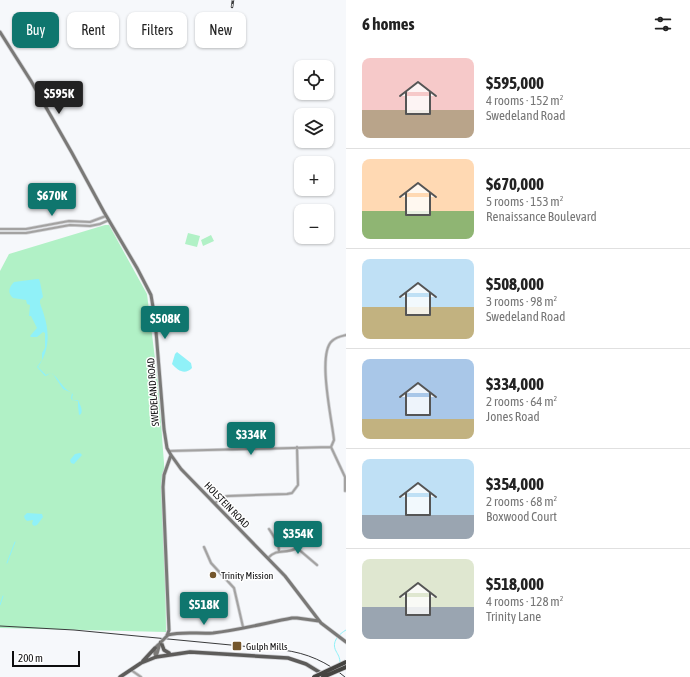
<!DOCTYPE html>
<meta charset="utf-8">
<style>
:root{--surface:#fff;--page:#f6f6f6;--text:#222;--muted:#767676;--line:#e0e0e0;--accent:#0f766e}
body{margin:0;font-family:"Asap Condensed",sans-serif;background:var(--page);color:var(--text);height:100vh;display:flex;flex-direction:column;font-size:15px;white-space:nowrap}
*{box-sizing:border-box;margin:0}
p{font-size:13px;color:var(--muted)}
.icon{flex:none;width:22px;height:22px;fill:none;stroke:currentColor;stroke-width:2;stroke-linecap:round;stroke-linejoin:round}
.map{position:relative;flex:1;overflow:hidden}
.panel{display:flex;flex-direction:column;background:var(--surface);width:344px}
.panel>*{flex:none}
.guide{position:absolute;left:12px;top:12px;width:274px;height:36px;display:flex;gap:8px}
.tools{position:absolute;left:294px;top:60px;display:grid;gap:8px}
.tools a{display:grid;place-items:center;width:40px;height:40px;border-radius:8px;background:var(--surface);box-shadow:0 1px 3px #0004;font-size:20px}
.scale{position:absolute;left:12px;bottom:10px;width:68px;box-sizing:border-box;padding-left:4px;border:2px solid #0d0d0e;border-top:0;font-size:11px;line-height:14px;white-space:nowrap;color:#0d0d0e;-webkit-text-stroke:3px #fff;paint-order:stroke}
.price{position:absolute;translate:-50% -34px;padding:0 9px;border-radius:4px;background:var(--accent);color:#fff;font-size:13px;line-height:26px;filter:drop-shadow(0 1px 2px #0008)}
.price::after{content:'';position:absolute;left:50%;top:24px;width:12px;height:9px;margin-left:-6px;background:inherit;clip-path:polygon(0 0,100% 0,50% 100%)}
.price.selected{background:#222;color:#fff}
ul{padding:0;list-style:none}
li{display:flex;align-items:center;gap:12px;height:100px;padding:0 16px}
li+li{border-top:1px solid var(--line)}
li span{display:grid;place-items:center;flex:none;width:112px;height:80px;border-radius:8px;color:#555}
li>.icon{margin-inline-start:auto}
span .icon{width:48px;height:48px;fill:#fffc;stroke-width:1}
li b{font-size:17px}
h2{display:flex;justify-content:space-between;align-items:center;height:48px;padding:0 16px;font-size:17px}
.tag{padding:0 14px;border-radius:8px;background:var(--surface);box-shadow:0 1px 3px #0004;font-size:14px;line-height:36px}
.tag.selected{background:var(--accent);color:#fff}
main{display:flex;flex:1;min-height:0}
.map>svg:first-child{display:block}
.green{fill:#b1f1c6}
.water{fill:#90f1f8}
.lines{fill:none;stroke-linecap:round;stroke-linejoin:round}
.stream{stroke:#90f1f8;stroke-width:1}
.street-casing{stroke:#d1d2d5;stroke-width:3.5}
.secondary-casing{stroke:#d1d2d5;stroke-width:4.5}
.primary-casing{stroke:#d1d2d5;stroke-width:5}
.street{stroke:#a3a2a1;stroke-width:2}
.secondary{stroke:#7a7977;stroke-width:3}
.primary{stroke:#5d5c5a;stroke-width:3.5}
.tram{stroke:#393a3b;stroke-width:1}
.rail-casing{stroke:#393a3b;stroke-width:2.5}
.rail{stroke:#fff;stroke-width:1;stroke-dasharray:3;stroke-linecap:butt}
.secondary-bridge-casing{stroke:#d1d2d5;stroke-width:4.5;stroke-linecap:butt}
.highway-bridge-casing{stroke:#d1d2d5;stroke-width:5.5;stroke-linecap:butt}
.secondary-bridge{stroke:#7a7977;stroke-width:3}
.highway-bridge{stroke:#454441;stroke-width:4}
.poi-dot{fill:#75572c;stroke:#fff;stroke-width:1.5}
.labels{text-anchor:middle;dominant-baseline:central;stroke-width:3;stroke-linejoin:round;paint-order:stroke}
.street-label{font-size:10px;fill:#0d0d0e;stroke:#fff}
.poi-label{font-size:10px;fill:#0d0d0e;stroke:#fff;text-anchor:start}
</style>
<main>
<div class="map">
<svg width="346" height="677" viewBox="0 0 346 677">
<rect width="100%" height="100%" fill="#f6f8fb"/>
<path class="green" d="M 105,225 L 109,225 L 147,294 L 158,383 L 164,463 L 166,632 L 0,628 L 0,271 L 9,254 Z
M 188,233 L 200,236 L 197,247 L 185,244 Z
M 211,235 L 214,241 L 203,246 L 201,240 Z"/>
<path class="water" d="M 37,279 L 39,279 L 40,282 L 43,297 L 40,300 L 40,303 C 41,307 43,311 44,315 C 50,334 49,351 38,367 L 46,375 L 50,373 C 59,376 60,387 72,393 L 73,395 L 72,397 L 73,401 L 78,400 C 80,405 83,409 81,414 L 79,415 L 78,406 L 78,401 L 73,401 L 71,398 L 72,393 L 63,389 L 53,374 L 49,373 L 48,375 L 45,376 L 37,367 L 42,360 L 42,353 L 45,348 L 45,333 L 43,332 L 37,337 L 31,337 L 30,336 L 37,328 L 31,316 L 29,316 L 30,305 L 27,304 L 26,300 L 13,298 C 7,293 9,287 14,282 Z
M 177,352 L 191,363 L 192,368 C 185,375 178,371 172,364 L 175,354 Z
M 80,453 L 82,455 L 74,464 L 71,463 L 70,460 L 75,454 Z
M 27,513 L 42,514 L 43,517 L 37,525 L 34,526 L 32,524 L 33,520 L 27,521 L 25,519 L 24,516 Z"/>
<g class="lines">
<path class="stream" d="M 7,563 L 15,542
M 0,605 L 3,596
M 340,663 C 340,657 338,655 336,651 C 331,642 339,634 346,630"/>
<defs>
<path id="street" d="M 0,229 L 26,229 L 69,221 L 90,222 L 106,216
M 0,233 L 26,233 L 70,225 L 90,226 L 100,224 L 109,220
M 331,447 L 345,477 L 345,491
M 169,451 L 331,447 L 334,440 C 332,420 317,354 332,341 C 336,337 342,336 346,335
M 215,503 L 223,497 L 228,496 L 287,494 L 292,493 L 298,485 L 297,447
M 269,529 L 278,543 L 279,551
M 204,547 L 211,563 L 234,588 L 243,627
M 297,548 L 317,565
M 268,558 C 277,548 285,554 295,549 C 305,544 301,534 316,529
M 131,670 L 141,677"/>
<path id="secondary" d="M 0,32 L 31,81 L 72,153 L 104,212 L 137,268 L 151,295 L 155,319 L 164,429 L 167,448 L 171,455 L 181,469 L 285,576 L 321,623 L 346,642
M 167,635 C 183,631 198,634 213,633 C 239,630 266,623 292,618 L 297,618 L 319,621
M 167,636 L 169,630 L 163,487 L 164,475 L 171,455
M 156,657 C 153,650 155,646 161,643
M 156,657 L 160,643"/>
<path id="primary" d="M 161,642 L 164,650 L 169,653
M 143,661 L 155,648
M 120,677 L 141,663 L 156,657 L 190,652 L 288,658 L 306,664 L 324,675"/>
</defs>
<use href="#street" class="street-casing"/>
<use href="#secondary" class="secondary-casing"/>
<use href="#primary" class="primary-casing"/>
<use href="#street" class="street"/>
<use href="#secondary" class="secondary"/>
<use href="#primary" class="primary"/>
<path class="tram" d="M 0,626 L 74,630 L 283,650 C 307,653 327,662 345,677"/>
<defs>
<path id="rail" d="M 232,7 L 233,0"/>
</defs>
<use href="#rail" class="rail-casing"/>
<use href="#rail" class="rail"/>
<defs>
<path id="secondary-bridge" d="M 161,642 L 167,636"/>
<path id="highway-bridge" d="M 314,677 L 346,662
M 323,677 L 346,667"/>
</defs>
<use href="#secondary-bridge" class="secondary-bridge-casing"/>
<use href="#highway-bridge" class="highway-bridge-casing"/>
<use href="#secondary-bridge" class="secondary-bridge"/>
<use href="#highway-bridge" class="highway-bridge"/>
</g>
<g class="poi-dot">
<circle cx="213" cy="575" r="4"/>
<rect x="232" y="641" width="10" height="10" rx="2"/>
</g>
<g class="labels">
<g class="street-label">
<text transform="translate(153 392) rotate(-94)">SWEDELAND ROAD</text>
<text transform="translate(227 505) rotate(46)">HOLSTEIN ROAD</text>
</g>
<g class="poi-label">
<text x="221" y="575">Trinity Mission</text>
<text x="246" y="646">Gulph Mills</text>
</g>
</g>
</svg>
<div class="tools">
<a><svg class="icon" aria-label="locate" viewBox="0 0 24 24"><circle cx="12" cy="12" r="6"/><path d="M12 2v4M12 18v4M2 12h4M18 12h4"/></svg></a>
<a><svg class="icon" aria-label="layers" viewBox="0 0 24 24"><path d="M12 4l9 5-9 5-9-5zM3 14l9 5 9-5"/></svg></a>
<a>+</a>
<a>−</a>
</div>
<div class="scale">200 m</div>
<b class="price selected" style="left:59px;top:115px">$595K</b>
<b class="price" style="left:52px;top:217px">$670K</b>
<b class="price" style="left:165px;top:340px">$508K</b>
<b class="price" style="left:251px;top:456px">$334K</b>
<b class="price" style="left:298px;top:555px">$354K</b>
<b class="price" style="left:204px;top:626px">$518K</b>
<div class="guide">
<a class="tag selected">Buy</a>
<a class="tag">Rent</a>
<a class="tag">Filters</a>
<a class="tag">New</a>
</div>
</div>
<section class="panel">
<h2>6 homes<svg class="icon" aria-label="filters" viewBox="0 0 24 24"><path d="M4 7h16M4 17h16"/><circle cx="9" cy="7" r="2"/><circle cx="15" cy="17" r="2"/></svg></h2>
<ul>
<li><span style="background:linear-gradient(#f6c9c9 65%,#b9a48a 0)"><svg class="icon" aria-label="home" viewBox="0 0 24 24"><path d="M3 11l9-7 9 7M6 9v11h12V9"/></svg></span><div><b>$595,000</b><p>4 rooms · 152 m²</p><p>Swedeland Road</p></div></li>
<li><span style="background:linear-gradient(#ffd9b3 65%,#8fb573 0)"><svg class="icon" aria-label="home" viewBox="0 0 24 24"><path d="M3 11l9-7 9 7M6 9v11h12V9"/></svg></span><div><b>$670,000</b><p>5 rooms · 153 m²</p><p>Renaissance Boulevard</p></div></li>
<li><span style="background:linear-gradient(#bfe0f5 60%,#c2b280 0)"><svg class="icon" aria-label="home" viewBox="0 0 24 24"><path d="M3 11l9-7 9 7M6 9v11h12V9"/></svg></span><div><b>$508,000</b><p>3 rooms · 98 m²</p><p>Swedeland Road</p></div></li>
<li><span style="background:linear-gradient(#a9c7e8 75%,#c2b280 0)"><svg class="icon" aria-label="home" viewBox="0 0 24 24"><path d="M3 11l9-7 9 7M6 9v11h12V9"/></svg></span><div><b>$334,000</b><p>2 rooms · 64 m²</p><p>Jones Road</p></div></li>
<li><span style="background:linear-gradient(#bfe0f5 70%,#9aa5b1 0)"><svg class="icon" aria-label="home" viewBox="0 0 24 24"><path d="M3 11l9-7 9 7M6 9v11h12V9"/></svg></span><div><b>$354,000</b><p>2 rooms · 68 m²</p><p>Boxwood Court</p></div></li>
<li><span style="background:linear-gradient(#dfe7d0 60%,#9aa5b1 0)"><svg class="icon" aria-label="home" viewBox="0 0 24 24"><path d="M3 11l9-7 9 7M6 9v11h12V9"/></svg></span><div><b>$518,000</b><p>4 rooms · 128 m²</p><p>Trinity Lane</p></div></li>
</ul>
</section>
</main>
